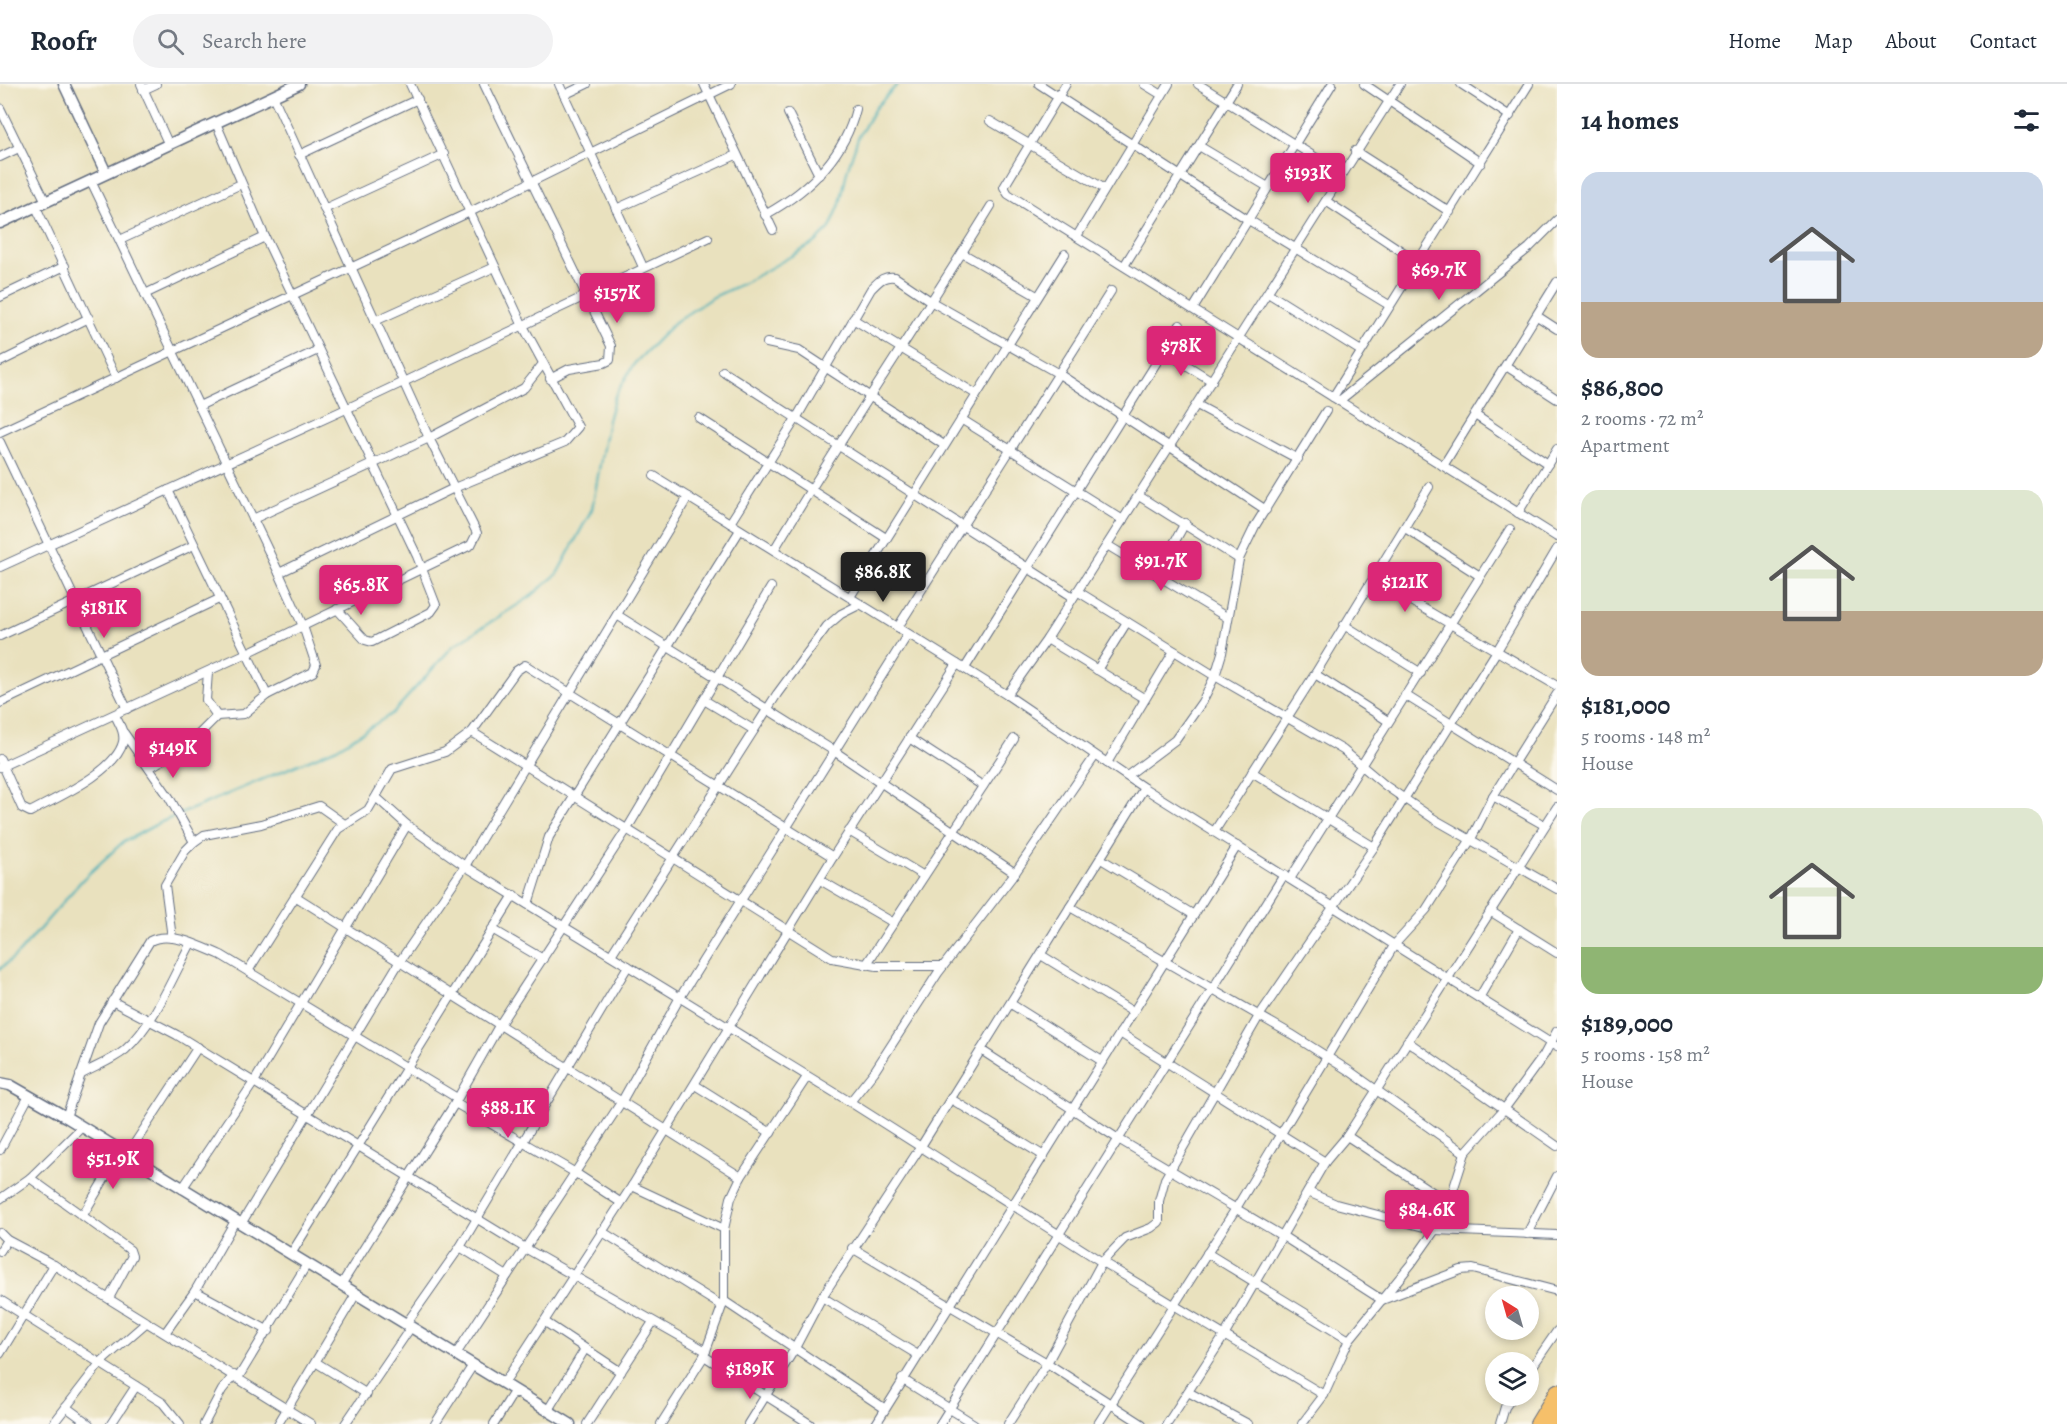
<!DOCTYPE html>
<meta charset="utf-8">
<style>
body{margin:0;font-family:Alegreya,serif;background:#f2f2f3;color:#1f2937;height:100vh;display:flex;flex-direction:column;font-size:22px;white-space:nowrap}
*{box-sizing:border-box;margin:0}
p{font-size:20px;color:#747a83}
.icon{flex:none;width:33px;height:33px;fill:none;stroke:currentColor;stroke-width:2;stroke-linecap:round;stroke-linejoin:round}
.map{position:relative;flex:1;overflow:hidden}
.drawer{display:flex;flex-direction:column;background:#fff;width:510px}
.drawer>*{flex:none}
.needle{width:39px;rotate:323deg}
.fabs{position:absolute;left:1485px;top:1202px;display:grid;gap:12px}
.fabs a{display:grid;place-items:center;width:54px;height:54px;border-radius:50%;background:#fff;box-shadow:0 3px 9px #0003;font-size:30px}
.price{position:absolute;translate:-50% -51px;padding:0 14px;border-radius:6px;background:#db2777;color:#fff;font-size:20px;line-height:39px;filter:drop-shadow(0 2px 3px #0008)}
.price::after{content:'';position:absolute;left:50%;top:36px;width:18px;height:14px;margin-left:-9px;background:inherit;clip-path:polygon(0 0,100% 0,50% 100%)}
.price.active{background:#222;color:#fff}
ul{padding:0;list-style:none}
li{display:grid;align-content:center;gap:12px;height:318px;padding:0 24px}
li span{display:grid;place-items:center;height:186px;border-radius:18px;color:#555}
li>.icon{margin-inline-start:auto}
span .icon{width:108px;height:108px;fill:#fffc;stroke-width:1}
li b{font-size:26px}
h2{display:flex;justify-content:space-between;align-items:center;height:72px;padding:0 24px;font-size:26px}
header{display:flex;align-items:center;gap:36px;box-sizing:border-box;height:84px;padding:0 30px;background:#fff;border-bottom:2px solid #e0e1e3}
header strong{font-size:28px}
nav{display:flex;gap:33px;margin-inline-start:auto;font-size:21px}
.search{width:420px;height:54px;background:#f2f2f3;display:flex;align-items:center;gap:15px;box-sizing:border-box;padding:0 21px;border-radius:33px;color:#747a83;font-size:22px}
main{display:flex;flex:1;min-height:0}
.map>svg:first-child{display:block}
</style>
<header>
<strong>Roofr</strong>
<div class="search"><svg class="icon" aria-label="search" viewBox="0 0 24 24"><circle cx="10" cy="10" r="6"/><path d="M15 15l6 6"/></svg>Search here</div>
<nav><a>Home</a><a>Map</a><a>About</a><a>Contact</a></nav>
</header>
<main>
<div class="map">
<svg width="1557" height="1340" viewBox="0 0 1557 1340">
<rect width="100%" height="100%" fill="#fbf7ec"/>
<filter id="ink" filterUnits="userSpaceOnUse"><feTurbulence type="fractalNoise" baseFrequency=".0167" numOctaves="2"/><feDisplacementMap in="SourceGraphic" scale="12" xChannelSelector="R" yChannelSelector="G"/><feConvolveMatrix kernelMatrix="1 2 1 2 8 2 1 2 1" color-interpolation-filters="sRGB"/></filter>
<filter id="wash" filterUnits="userSpaceOnUse"><feTurbulence type="fractalNoise" baseFrequency=".008" numOctaves="4" result="noise"/><feDisplacementMap in="SourceGraphic" scale="24" xChannelSelector="R" yChannelSelector="G"/><feGaussianBlur stdDeviation="1.35" result="paint"/><feColorMatrix in="noise" values="0 0 0 0 0 0 0 0 0 0 0 0 0 0 0 0 0 1.4 0 .05"/><feComposite in="paint" operator="in"/></filter>
<g filter="url(#wash)">
<rect width="100%" height="100%" fill="#e9e1be"/>
<g fill="none" stroke-linecap="round" stroke-linejoin="round">
<polyline stroke="#3dadb8" stroke-width="2" points="0,885 19,869 83,795 122,759 159,739 337,664 393,629 453,562 530,513 557,490 592,425 608,336 615,312 634,280 675,238 711,214 746,198 816,158 830,144 840,120 847,87 858,54 875,24 898,0"/>
</g>
</g>
<g filter="url(#ink)">
<g fill="none" stroke-linecap="round" stroke-linejoin="round">
<defs>
<g id="minor">
<polyline points="141,0 168,59"/>
<polyline points="484,0 611,262 610,276 604,279 569,285 550,295"/>
<polyline points="559,0 643,183"/>
<polyline points="704,0 773,146"/>
<polyline points="1039,0 1247,135 1389,221"/>
<polyline points="1066,0 1004,103 1008,110 1557,453"/>
<polyline points="1144,0 1162,11"/>
<polyline points="1198,0 1342,90"/>
<polyline points="1364,0 1481,79"/>
<polyline points="1461,0 1510,32"/>
<polyline points="143,6 156,0"/>
<polyline points="564,11 587,0"/>
<polyline points="0,24 46,118"/>
<polyline points="788,29 819,91"/>
<polyline points="990,37 1105,105"/>
<polyline points="216,39 265,153 417,472 436,521 431,528 372,558 365,556 337,525"/>
<polyline points="1199,62 1268,103"/>
<polyline points="1355,67 1450,128"/>
<polyline points="299,71 418,15"/>
<polyline points="0,73 19,64"/>
<polyline points="91,97 279,489 303,542 316,581 313,588 267,611 244,630 217,632 188,661 149,684"/>
<polyline points="1326,117 1418,178"/>
<polyline points="36,123 116,294"/>
<polyline points="324,125 444,70"/>
<polyline points="616,125 736,71"/>
<path d="M765 131C808 107 844 73 856 25"/>
<polyline points="1077,152 1169,0"/>
<polyline points="120,156 241,100"/>
<polyline points="962,169 1037,212"/>
<polyline points="1124,182 1237,0"/>
<polyline points="1268,209 1361,267"/>
<polyline points="145,210 265,153"/>
<polyline points="0,213 65,182"/>
<polyline points="1193,225 1332,0"/>
<polyline points="1537,232 1557,245"/>
<polyline points="853,235 976,310"/>
<polyline points="375,237 495,183"/>
<polyline points="767,259 799,266 944,361"/>
<polyline points="1164,267 1212,297"/>
<polyline points="0,278 89,234"/>
<polyline points="1506,282 1557,315"/>
<polyline points="723,287 1073,513"/>
<polyline points="1333,313 1529,0"/>
<polyline points="1339,317 1529,164 1557,136"/>
<polyline points="1197,321 1298,375"/>
<polyline points="199,322 318,266"/>
<polyline points="1475,331 1548,380"/>
<polyline points="699,334 886,454"/>
<polyline points="961,335 1123,436"/>
<polyline points="0,348 470,128 731,0"/>
<polyline points="0,358 127,625"/>
<polyline points="1443,382 1557,198"/>
<polyline points="654,392 1007,611 1144,704 1557,963"/>
<polyline points="168,406 267,611"/>
<polyline points="1139,412 1239,475"/>
<polyline points="1518,429 1557,365"/>
<polyline points="253,435 429,354 524,304 542,281"/>
<path d="M730 439 797 333 871 205C879 197 884 191 895 193L932 218 1059 290 1266 426"/>
<polyline points="1405,444 1480,492"/>
<polyline points="1107,461 1228,534"/>
<path d="M774 466C843 350 920 238 991 122"/>
<polyline points="0,483 346,325 708,154"/>
<polyline points="279,489 454,404 565,358 578,343 522,240 410,0"/>
<polyline points="1157,490 1185,439"/>
<polyline points="1373,495 1557,602"/>
<polyline points="1077,507 1215,592 1343,666 1386,702 1434,735 1557,805"/>
<polyline points="850,513 1065,170"/>
<polyline points="617,531 834,667 1015,789"/>
<polyline points="1344,541 1421,589"/>
<polyline points="898,543 1111,207"/>
<polyline points="0,552 194,461"/>
<polyline points="1047,555 1145,615"/>
<polyline points="965,584 1180,241"/>
<polyline points="1097,586 1127,538"/>
<polyline points="208,588 206,616 217,632"/>
<polyline points="1315,590 1388,637"/>
<polyline points="1007,611 1047,555 1400,0"/>
<polyline points="1405,611 1557,706"/>
<polyline points="704,616 754,646"/>
<polyline points="0,619 219,515"/>
<polyline points="472,648 832,874 877,882 943,882"/>
<polyline points="124,649 169,713 194,758"/>
<polyline points="909,654 983,702"/>
<path d="M0 675 22 724 30 728C56 714 116 688 123 658 125 648 119 640 115 631"/>
<polyline points="1107,679 1174,567"/>
<polyline points="0,683 245,570 471,461 477,449 429,354 273,12"/>
<polyline points="1252,688 1374,763"/>
<polyline points="1127,692 1175,656 1202,618 1215,592 1222,569 1239,475 1255,442 1326,327"/>
<polyline points="1493,712 1544,741"/>
<polyline points="377,714 407,741 465,782 850,1018 1102,1178 1324,1311"/>
<polyline points="849,747 924,792"/>
<polyline points="1214,748 1315,590 1429,403"/>
<polyline points="1101,775 1194,831"/>
<polyline points="1290,795 1510,445"/>
<polyline points="820,796 894,839"/>
<polyline points="295,812 741,1093"/>
<polyline points="528,820 549,753 740,446"/>
<polyline points="1070,823 1291,950 1351,988 1465,1069"/>
<polyline points="1490,827 1557,869"/>
<polyline points="492,845 543,875"/>
<polyline points="172,854 165,801 185,767 194,758 204,751 261,740 319,722 343,739"/>
<polyline points="611,871 777,610 827,542 841,530 861,520"/>
<polyline points="1041,871 1133,928"/>
<polyline points="866,881 1014,655"/>
<polyline points="248,887 338,745 368,726 392,685 445,668 472,648 516,587 525,581 833,773"/>
<polyline points="1479,914 1519,845"/>
<polyline points="112,917 177,951 525,1164 706,1267"/>
<polyline points="1011,920 1102,977"/>
<polyline points="1120,949 1325,1078"/>
<polyline points="1407,957 1557,1062"/>
<polyline points="981,966 1120,1056 1284,1153 1382,1216 1461,1186 1473,1185 1557,1207"/>
<path d="M80 991C94 983 113 976 125 966 155 939 172 894 191 859"/>
<polyline points="695,1001 771,1049"/>
<polyline points="951,1015 1044,1072"/>
<polyline points="850,1018 874,988 938,889 1015,789 1095,672"/>
<polyline points="455,1019 574,1088 620,1118"/>
<path d="M66 1033 99 939 150 857C170 846 202 863 221 871L457 1014"/>
<polyline points="1347,1052 1449,1119"/>
<polyline points="0,1066 29,1012"/>
<polyline points="127,1071 198,963"/>
<polyline points="30,1094 130,1166 132,1172 109,1214"/>
<polyline points="632,1102 724,1145"/>
<polyline points="182,1105 254,998 407,741"/>
<polyline points="1308,1108 1336,1120 1435,1146 1557,1151"/>
<polyline points="0,1115 30,1094 82,1043"/>
<polyline points="83,1131 121,1067"/>
<polyline points="241,1140 400,877 465,782 688,413"/>
<polyline points="601,1147 722,1222"/>
<polyline points="0,1149 7,1156 54,1181 311,1340"/>
<polyline points="1527,1150 1557,1092"/>
<polyline points="460,1163 507,1192"/>
<polyline points="852,1164 1047,1279 1142,1340"/>
<polyline points="0,1167 7,1156"/>
<polyline points="1207,1169 1349,1256"/>
<polyline points="291,1170 514,811"/>
<polyline points="341,1201 455,1019 500,940 627,745 771,503"/>
<polyline points="195,1207 269,1247"/>
<polyline points="822,1213 918,1271"/>
<polyline points="0,1216 163,1319 180,1340"/>
<polyline points="724,1217 884,1324"/>
<polyline points="545,1238 621,1288"/>
<polyline points="406,1240 460,1163 628,882"/>
<polyline points="165,1249 195,1207 235,1137"/>
<polyline points="0,1270 54,1181"/>
<polyline points="456,1270 622,1017 679,915 908,550"/>
<polyline points="704,1272 810,1340"/>
<polyline points="317,1279 367,1310"/>
<polyline points="1528,1289 1557,1247"/>
<polyline points="238,1294 307,1180"/>
<polyline points="902,1295 974,1340"/>
<polyline points="504,1299 632,1102 833,773 957,580"/>
<polyline points="1188,1308 1248,1340"/>
<polyline points="66,1323 89,1340"/>
<polyline points="548,1326 585,1265"/>
<polyline points="53,1340 101,1278 147,1238"/>
<polyline points="111,1340 136,1302"/>
<polyline points="204,1340 222,1306 234,1291"/>
<polyline points="278,1340 356,1210"/>
<polyline points="345,1340 411,1243"/>
<polyline points="435,1340 473,1281"/>
<polyline points="494,1340 515,1306"/>
<polyline points="587,1340 653,1238"/>
<polyline points="661,1340 704,1272 724,1217 724,1145 731,1114 741,1093 807,993"/>
<polyline points="748,1340 794,1266 822,1213 920,1064 1144,704"/>
<polyline points="876,1340 1237,762"/>
<polyline points="940,1340 1284,791"/>
<polyline points="1008,1340 1047,1279 1102,1178 1125,1154 1151,1144 1159,1138 1159,1117 1165,1095 1259,932 1374,763 1498,565 1557,465"/>
<polyline points="1098,1340 1235,1126 1395,860 1426,826 1471,755 1493,712 1557,610"/>
<polyline points="1167,1340 1224,1252 1325,1078 1347,1052 1376,1007 1557,723"/>
<polyline points="1302,1340 1324,1311 1349,1256 1411,1180 1435,1146 1449,1119 1465,1069 1505,1024 1544,971 1557,947"/>
<polyline points="1500,1340 1505,1323 1514,1311"/>
</g>
<g id="tertiary">
<polyline points="64,0 106,89"/>
<polyline points="0,139 299,0"/>
<polyline points="0,999 10,1001 66,1033 570,1340"/>
</g>
<g id="primary">
<polyline points="1537,1340 1557,1307"/>
<polyline points="1548,1340 1557,1326"/>
</g>
</defs>
<use href="#minor" stroke="#636d80" stroke-width="10"/>
<use href="#tertiary" stroke="#636d80" stroke-width="13"/>
<use href="#primary" stroke="#636d80" stroke-width="16"/>
<use href="#minor" stroke="#fff" stroke-width="8"/>
<use href="#tertiary" stroke="#fff" stroke-width="10"/>
<use href="#primary" stroke="#f6c06b" stroke-width="14"/>
</g>
</g>
</svg>
<div class="fabs">
<a><svg class="needle" viewBox="-14 -14 28 28"><path d="M0-13l5 13h-10z" fill="#e53935"/><path d="M0 13l5-13h-10z" fill="#747a83"/></svg></a>
<a><svg class="icon" aria-label="layers" viewBox="0 0 24 24"><path d="M12 4l9 5-9 5-9-5zM3 14l9 5 9-5"/></svg></a>
</div>
<b class="price" style="left:1308px;top:120px">$193K</b>
<b class="price" style="left:1439px;top:217px">$69.7K</b>
<b class="price" style="left:617px;top:240px">$157K</b>
<b class="price" style="left:1181px;top:293px">$78K</b>
<b class="price" style="left:1161px;top:508px">$91.7K</b>
<b class="price active" style="left:883px;top:519px">$86.8K</b>
<b class="price" style="left:1405px;top:529px">$121K</b>
<b class="price" style="left:361px;top:532px">$65.8K</b>
<b class="price" style="left:104px;top:555px">$181K</b>
<b class="price" style="left:173px;top:695px">$149K</b>
<b class="price" style="left:508px;top:1055px">$88.1K</b>
<b class="price" style="left:113px;top:1106px">$51.9K</b>
<b class="price" style="left:1427px;top:1157px">$84.6K</b>
<b class="price" style="left:750px;top:1316px">$189K</b>
</div>
<section class="drawer">
<h2>14 homes<svg class="icon" aria-label="filters" viewBox="0 0 24 24"><path d="M4 7h16M4 17h16"/><circle cx="9" cy="7" r="2"/><circle cx="15" cy="17" r="2"/></svg></h2>
<ul>
<li><span style="background:linear-gradient(#c9d6e8 70%,#b9a48a 0)"><svg class="icon" aria-label="home" viewBox="0 0 24 24"><path d="M3 11l9-7 9 7M6 9v11h12V9"/></svg></span><div><b>$86,800</b><p>2 rooms · 72 m²</p><p>Apartment</p></div></li>
<li><span style="background:linear-gradient(#dfe7d0 65%,#b9a48a 0)"><svg class="icon" aria-label="home" viewBox="0 0 24 24"><path d="M3 11l9-7 9 7M6 9v11h12V9"/></svg></span><div><b>$181,000</b><p>5 rooms · 148 m²</p><p>House</p></div></li>
<li><span style="background:linear-gradient(#dfe7d0 75%,#8fb573 0)"><svg class="icon" aria-label="home" viewBox="0 0 24 24"><path d="M3 11l9-7 9 7M6 9v11h12V9"/></svg></span><div><b>$189,000</b><p>5 rooms · 158 m²</p><p>House</p></div></li>
</ul>
</section>
</main>
